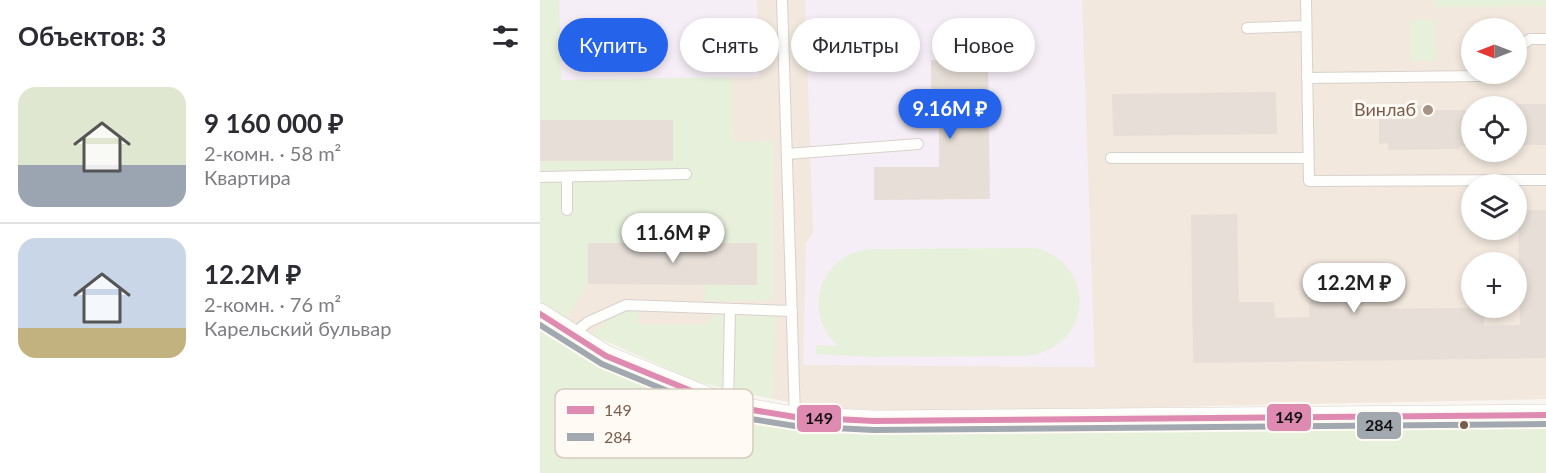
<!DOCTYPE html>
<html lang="ru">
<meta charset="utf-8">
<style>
body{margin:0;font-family:Lato,sans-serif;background:#f7f7f7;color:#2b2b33;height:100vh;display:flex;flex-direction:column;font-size:22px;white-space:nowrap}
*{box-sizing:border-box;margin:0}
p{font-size:20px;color:#7c7c81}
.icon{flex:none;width:33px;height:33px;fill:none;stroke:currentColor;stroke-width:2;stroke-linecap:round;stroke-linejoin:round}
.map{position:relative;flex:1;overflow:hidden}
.drawer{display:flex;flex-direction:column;background:#fff;width:540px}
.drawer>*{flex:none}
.top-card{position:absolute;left:18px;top:18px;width:570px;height:54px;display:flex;gap:12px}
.needle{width:39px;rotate:270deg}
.buttons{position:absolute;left:921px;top:18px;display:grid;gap:12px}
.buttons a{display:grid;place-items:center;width:66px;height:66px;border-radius:50%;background:#fff;box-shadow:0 3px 9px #0003;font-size:30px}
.price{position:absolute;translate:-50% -51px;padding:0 14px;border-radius:21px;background:#fff;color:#222;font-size:20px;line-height:39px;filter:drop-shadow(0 2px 3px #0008)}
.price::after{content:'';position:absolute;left:50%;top:36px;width:18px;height:14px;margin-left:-9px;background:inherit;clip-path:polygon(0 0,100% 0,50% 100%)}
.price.current{background:#2563eb;color:#fff}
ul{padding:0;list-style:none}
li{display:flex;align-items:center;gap:18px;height:150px;padding:0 18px}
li+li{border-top:2px solid #e1e1e2}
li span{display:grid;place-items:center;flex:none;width:168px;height:120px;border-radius:18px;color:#555}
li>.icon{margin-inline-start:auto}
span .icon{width:72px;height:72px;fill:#fffc;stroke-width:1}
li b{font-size:26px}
h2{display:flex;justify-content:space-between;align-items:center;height:72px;padding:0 18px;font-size:26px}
.tag{padding:0 21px;border-radius:27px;background:#fff;box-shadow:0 3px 9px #0003;font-size:21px;line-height:54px}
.tag.current{background:#2563eb;color:#fff}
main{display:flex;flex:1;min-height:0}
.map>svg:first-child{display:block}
</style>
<main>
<section class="drawer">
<h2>Объектов: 3<svg class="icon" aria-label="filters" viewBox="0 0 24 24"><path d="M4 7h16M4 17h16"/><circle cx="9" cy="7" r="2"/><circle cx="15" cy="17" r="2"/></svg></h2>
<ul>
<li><span style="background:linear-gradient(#dfe7d0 65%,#9aa5b1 0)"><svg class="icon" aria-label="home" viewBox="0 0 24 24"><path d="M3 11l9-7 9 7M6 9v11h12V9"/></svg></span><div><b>9 160 000 ₽</b><p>2-комн. · 58 m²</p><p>Квартира</p></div></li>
<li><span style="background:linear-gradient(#c9d6e8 75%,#c2b280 0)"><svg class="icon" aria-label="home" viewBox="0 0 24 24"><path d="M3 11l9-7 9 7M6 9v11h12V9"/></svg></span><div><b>12.2M ₽</b><p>2-комн. · 76 m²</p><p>Карельский бульвар</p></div></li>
</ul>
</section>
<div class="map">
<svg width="1006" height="473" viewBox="0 0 1006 473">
<rect width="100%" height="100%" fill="#f9f5f0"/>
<path fill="#f2e8de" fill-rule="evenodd" d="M0 0H1006V399L388 412 270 407 158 382 50 334 0 302ZM932 28H976V74H932ZM932 106H976V152H932ZM932 184H976V230H932ZM932 262H976V308H932Z"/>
<g fill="#f6eef6">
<polygon points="19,0 217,0 219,77 21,80"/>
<polygon points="265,0 542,0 555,367 263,365 266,243 273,232"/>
</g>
<g fill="#e7f0db">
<polygon points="0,0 19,0 21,80 192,77 193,142 233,141 233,300 164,301 165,284 217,243 48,243 48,284 26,319 0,302 0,161 133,161 133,120 0,120"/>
<polygon points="894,0 1006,0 1006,6 894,7"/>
<polygon points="871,20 895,20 896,61 871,61"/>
<path d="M496 248C559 266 552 349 486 356L332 357 276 354V345L298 346C260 311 281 253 331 249Z"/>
<polygon points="98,309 99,324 168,324 170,316 236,316 233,399 158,382 50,334 81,311"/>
<polygon points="0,326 29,346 96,382 170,409 771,425 1006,426 1006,473 0,473"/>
</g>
<g fill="#e6ded7">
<polygon points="391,60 448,60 450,199 334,200 334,167 399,167 399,98 391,99"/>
<polygon points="736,92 737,134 573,136 572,94"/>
<rect x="976" y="104" width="30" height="41"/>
<polygon points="894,105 894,110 932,110 932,146 920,146 920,149 848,150 848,143 839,144 839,111 872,111 872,106"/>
<rect x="0" y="120" width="133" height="41"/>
<polygon points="978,210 1006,210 1006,358 653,363 651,215 697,214 699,302 734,302 735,318 769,317 769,301 818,301 818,309 944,308 944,326 980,325"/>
<polygon points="48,243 217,243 217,285 48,284"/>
</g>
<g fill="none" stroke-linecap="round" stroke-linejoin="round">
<defs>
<g id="lane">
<polyline points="242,0 255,417"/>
<polyline points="766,0 769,181 1006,180"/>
<polyline points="707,28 766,26"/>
<polyline points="976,49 990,39 1006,39"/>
<polyline points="767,78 940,76 944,74"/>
<polyline points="247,154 378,144"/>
<polyline points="571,158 768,158"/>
<polyline points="0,177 146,174"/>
<polyline points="27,177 27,210"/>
<polyline points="31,336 48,322 86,305 252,311"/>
<polyline points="188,406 190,309"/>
</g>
<polyline id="street" points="0,314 66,356 188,406 255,417 334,421 1006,415"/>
</defs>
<use href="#lane" stroke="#d7d1cb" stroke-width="12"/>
<use href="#street" stroke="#d7d1cb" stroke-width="22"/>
<use href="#lane" stroke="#fefefd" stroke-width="10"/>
<use href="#street" stroke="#fefefd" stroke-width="21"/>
<defs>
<polyline id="bus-1" points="0,314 66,356 188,406 255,417 334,421 1006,415"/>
<polyline id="bus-2" points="0,325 62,364 186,415 255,426 334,430 1006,424"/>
</defs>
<use href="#bus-1" stroke="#fffaf3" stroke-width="10"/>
<use href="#bus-2" stroke="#fffaf3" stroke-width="10"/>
<use href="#bus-1" stroke="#de8ab1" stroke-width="6"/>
<use href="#bus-2" stroke="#a2a8af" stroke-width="6"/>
</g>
<circle fill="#a69286" stroke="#fffaf3" stroke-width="2" cx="888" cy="110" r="6"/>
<circle fill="#7a5c4d" stroke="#fffaf3" stroke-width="2" cx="924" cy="425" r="5"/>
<g text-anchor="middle" stroke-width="6" stroke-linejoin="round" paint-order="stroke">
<g font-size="18" fill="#7a5c4d" stroke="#fffaf3" text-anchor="end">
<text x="876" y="116">Винлаб</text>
</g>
</g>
<rect x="15" y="389" width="198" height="69" rx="9" fill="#fffaf3" stroke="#d7cbc1" stroke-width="1.5"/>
<rect x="27" y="406" width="27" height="8" fill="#de8ab1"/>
<rect x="27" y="433" width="27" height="8" fill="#a2a8af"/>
<g font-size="16" fill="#7a5c4d">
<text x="64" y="416">149</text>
<text x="64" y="443">284</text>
</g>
<g stroke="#fffaf3" stroke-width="2">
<rect x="726" y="403" width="46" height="29" rx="6" fill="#de8ab1"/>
<rect x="256" y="404" width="46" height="29" rx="6" fill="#de8ab1"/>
<rect x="816" y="411" width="46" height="29" rx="6" fill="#a2a8af"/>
</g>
<g font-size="16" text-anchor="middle" font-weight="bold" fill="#111">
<text x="749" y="423">149</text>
<text x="279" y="424">149</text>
<text x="839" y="431">284</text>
</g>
</svg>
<div class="buttons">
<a><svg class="needle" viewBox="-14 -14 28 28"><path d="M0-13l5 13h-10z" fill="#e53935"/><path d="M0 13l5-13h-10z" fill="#7c7c81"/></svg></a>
<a><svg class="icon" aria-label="locate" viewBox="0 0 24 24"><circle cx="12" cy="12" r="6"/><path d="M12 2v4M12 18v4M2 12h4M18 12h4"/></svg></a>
<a><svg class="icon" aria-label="layers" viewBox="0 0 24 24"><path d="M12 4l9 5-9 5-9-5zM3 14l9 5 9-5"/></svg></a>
<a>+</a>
</div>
<b class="price current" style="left:410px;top:140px">9.16M ₽</b>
<b class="price" style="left:133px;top:264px">11.6M ₽</b>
<b class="price" style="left:814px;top:314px">12.2M ₽</b>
<div class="top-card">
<a class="tag current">Купить</a>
<a class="tag">Снять</a>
<a class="tag">Фильтры</a>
<a class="tag">Новое</a>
</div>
</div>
</main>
